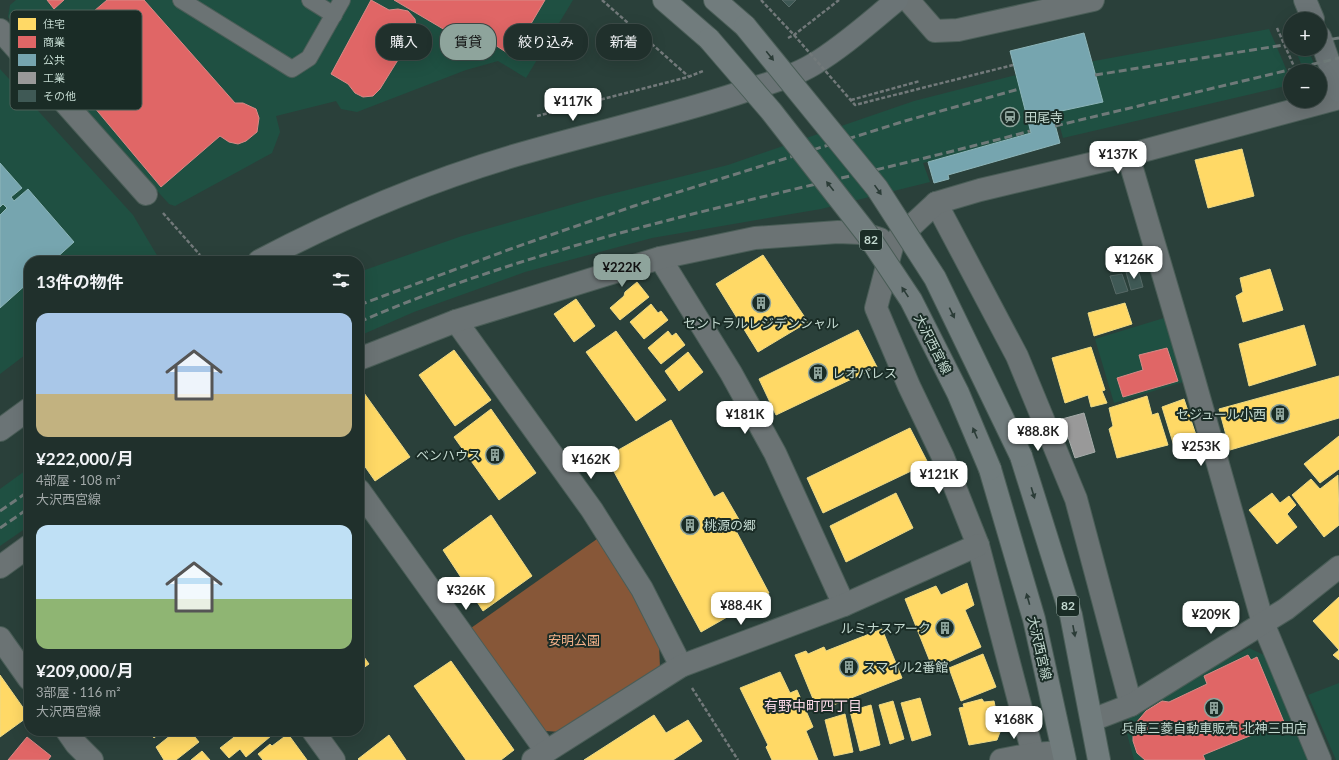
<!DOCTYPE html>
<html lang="ja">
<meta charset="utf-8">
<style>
body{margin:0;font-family:Lato,"Noto Sans JP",sans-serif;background:#283834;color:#f1f3f6;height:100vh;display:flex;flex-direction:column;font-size:15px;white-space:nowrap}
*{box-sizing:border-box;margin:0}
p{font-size:13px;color:#a2a9a9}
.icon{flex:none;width:22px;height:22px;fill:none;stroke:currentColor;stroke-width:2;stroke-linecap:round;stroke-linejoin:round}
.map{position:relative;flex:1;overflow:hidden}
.details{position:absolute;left:24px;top:256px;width:340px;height:480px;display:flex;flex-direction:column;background:#20302c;border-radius:16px;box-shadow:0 4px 16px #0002,0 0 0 1px #3d4b48}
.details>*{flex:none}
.banner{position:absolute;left:376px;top:24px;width:380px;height:36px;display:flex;gap:8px}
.fabs{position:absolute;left:1283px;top:12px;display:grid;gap:8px}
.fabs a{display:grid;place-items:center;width:44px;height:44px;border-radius:50%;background:#20302c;box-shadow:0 4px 16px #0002,0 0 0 1px #3d4b48;font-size:20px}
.price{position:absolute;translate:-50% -34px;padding:0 9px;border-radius:8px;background:#fff;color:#222;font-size:13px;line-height:26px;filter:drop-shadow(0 1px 2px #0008)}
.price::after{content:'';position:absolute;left:50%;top:24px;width:12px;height:9px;margin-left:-6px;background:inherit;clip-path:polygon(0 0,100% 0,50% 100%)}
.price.current{background:#8ea49c;color:#111}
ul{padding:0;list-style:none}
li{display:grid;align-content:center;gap:8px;height:212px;padding:0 12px}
li span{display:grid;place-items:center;height:124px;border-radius:12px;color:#555}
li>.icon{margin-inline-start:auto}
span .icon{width:72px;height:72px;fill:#fffc;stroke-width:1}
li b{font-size:17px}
h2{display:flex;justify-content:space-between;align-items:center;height:48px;padding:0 12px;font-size:17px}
.pill{padding:0 14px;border-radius:16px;background:#20302c;box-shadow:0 4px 16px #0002,0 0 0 1px #3d4b48;font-size:14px;line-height:36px}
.pill.current{background:#8ea49c;color:#111}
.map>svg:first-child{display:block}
</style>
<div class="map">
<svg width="1339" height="760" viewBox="0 0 1339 760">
<rect width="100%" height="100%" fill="#2a403a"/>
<g fill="#1f5042">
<polygon points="16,0 573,0 526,78 498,61 466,70 357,112 341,109 336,101 276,116 280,132 272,153 175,206 169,204 81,106 8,17 10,5"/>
<polygon points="1269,29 1290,78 1290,85 1063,138 1060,127 923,163 930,182 821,209 652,238 525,272 414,312 359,336 359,272 462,236 595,198 728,165 914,101 1012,76"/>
<polygon points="1295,49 1308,49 1317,71 1304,71"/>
<polygon points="0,69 133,215 158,257 153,261 29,261 29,352 0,374"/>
<polygon points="1164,318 1183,382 1114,403 1095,339"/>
<polygon points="29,468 29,526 0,546 0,489"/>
<polygon points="1249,648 1264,655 1308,760 1134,760 1125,726 1134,709"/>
<polygon points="1339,683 1339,760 1336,760 1308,695"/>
</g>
<polygon fill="#875738" points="597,539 651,624 659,644 660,668 562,732 545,731 471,628"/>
<g fill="#ffd966" stroke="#edd986">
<polygon points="1242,149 1254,196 1208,208 1195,160"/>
<polygon points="763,255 808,322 758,352 716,284"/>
<polygon points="1270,269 1283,310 1243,322 1236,296 1243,292 1240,278"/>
<polygon points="637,282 649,297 620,320 610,308 624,296 625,292"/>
<polygon points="576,299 595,326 574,342 554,314"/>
<polygon points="1125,303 1132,324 1094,336 1088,313"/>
<polygon points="651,304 658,313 661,311 668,320 644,339 630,322"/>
<polygon points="1304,325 1316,365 1249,386 1239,344"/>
<polygon points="858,330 877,367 776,415 759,379"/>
<polygon points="616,331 666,400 636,421 586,352"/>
<polygon points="668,331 672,336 676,333 685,345 661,364 648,348"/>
<polygon points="1091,347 1105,390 1102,391 1107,403 1091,407 1088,395 1065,403 1052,358"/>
<polygon points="454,350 491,400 455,426 419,375"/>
<polygon points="688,352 703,372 679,391 665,371"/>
<polygon points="1339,376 1339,418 1230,450 1219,409"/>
<polygon points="359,386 410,457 375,481 359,458"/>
<polygon points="1147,396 1152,415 1158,413 1168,445 1117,458 1109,429 1113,426 1109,408"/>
<polygon points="1184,399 1197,438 1174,446 1162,407"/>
<polygon points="491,409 536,473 499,500 454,437"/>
<polygon points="671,420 714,497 723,492 741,523 734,527 769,593 701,632 606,457"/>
<polygon points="910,428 928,463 823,513 807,478"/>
<polygon points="1339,436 1339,469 1320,483 1304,464"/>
<polygon points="1338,475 1339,525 1324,537 1292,495 1311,479 1320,489"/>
<polygon points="896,493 913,528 846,562 830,526"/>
<polygon points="1272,493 1280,503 1289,496 1296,505 1287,514 1297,527 1277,544 1249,510"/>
<polygon points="491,515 532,576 483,611 443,550"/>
<polygon points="967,583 974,605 965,610 981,647 933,669 905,599 936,586 941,595"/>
<polygon points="1339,597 1339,660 1333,655 1339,650 1313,621"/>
<polygon points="882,629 902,678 818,711 795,655 806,651 808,654 824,647 826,651"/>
<polygon points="359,650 369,664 359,671"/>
<polygon points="983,654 996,687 961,701 949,668"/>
<polygon points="451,661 514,750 501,760 466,760 414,686"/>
<polygon points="780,672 790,693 797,690 813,727 806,731 818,760 772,760 766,747 768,745 740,688"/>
<polygon points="0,675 29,716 0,737"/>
<polygon points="920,698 931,735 912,741 901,703"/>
<polygon points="982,699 984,702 994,701 1000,732 997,740 969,745 959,708 964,707 963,704"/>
<polygon points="893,701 904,739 890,744 879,705"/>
<polygon points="871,705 880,745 860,751 850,711"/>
<polygon points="845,714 853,752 834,756 825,720"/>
<polygon points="654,715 666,733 688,720 702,741 673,760 584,760"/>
<polygon points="149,731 162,731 154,738"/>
<polygon points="176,731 190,731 199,742 176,760 164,760 156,747"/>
<polygon points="242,731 268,731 271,736 246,757 240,749 229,758 220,748"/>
<polygon points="288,734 307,760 263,760 258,754 270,744 272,746"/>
<polygon points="389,735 406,760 359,760 358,759"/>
<polygon points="202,751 210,760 191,760"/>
</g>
<g fill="#e06666" stroke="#d88986">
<polygon points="47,0 64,0 54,9"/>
<polygon points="107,0 144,0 235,103 243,103 256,109 259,118 257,132 246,141 238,144 229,142 220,136 161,187 47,51"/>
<polygon points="371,0 389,10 398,9 408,11 415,19 416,27 414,34 380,89 373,96 363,97 355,93 348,84 331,74"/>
<polygon points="394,0 545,0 512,56 475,32 467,43"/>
<polygon points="1167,348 1178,381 1123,397 1117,378 1143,370 1139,355"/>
<polygon points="1248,655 1251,660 1257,657 1284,722 1203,755 1205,760 1145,760 1137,753 1133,741 1133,731 1136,723 1146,711 1162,701 1169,702 1207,684 1204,676"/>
<polygon points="27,737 51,756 48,760 8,760"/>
</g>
<g fill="#76a5af" stroke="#8db5b9">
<polygon points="1084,33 1103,102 1052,113 1060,143 948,175 949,179 934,183 928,162 1031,133 1010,51"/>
<polygon points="0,163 22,188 11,197 14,201 28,189 74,242 53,261 29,261 29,282 0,308 0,215 7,208 3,204 0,207"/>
</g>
<polygon fill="#999" stroke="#a6acaa" points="1084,413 1095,452 1075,458 1062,419"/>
<g fill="#3f5955" stroke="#566966">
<polygon points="782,0 796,0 789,7"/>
<polygon points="1138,269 1143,287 1131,290 1126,272"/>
<polygon points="1122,274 1128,291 1116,294 1110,276"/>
</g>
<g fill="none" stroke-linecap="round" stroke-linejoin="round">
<defs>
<g id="lane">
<polyline points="181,0 292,69 309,58 342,0"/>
<polyline points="310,0 334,15"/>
</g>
<g id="street">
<polyline points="908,0 935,31 958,30 1093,0"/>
<polyline points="0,30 146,194"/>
<polyline points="1128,155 1193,376 1263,623 1320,760"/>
<polyline points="936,203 1017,356 1076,499 1131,705"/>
<polyline points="660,258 731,373 775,453 844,605"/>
<polyline points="456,321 592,510 642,589 681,666"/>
<polyline points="359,359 456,321 660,258 755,238 838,232 861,233 880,239"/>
<polyline points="359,490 546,751"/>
<polyline points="0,567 29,546"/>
<polyline points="0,638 29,679"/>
<polyline points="1092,720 1131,705 1286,609 1339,567"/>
<polyline points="67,731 76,744 92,760"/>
<polyline points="313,731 334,760"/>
<polyline points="1033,754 978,545 943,457 909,386 876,308 893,243 936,203 980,190 1128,155 1339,98"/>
<polyline points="533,760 681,666 844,605 978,545"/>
<polyline points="1001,760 1033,754 1063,752"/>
</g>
<g id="secondary">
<polyline points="1305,0 1313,19"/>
<polyline points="1320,37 1339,91"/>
<path d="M259 261C344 216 427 181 520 154 592 133 665 117 736 94 762 85 791 78 814 64 844 46 870 22 897 0"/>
<polyline points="0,430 29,409"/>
</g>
<g id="primary">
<polyline points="664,0 709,39"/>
<polyline points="715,0 745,26"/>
<polyline points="1021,456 1071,615 1099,760"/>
<polyline points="990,469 1034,619 1065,760"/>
</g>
</defs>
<use href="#lane" stroke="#4a5d57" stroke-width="18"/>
<use href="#street" stroke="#4a5d57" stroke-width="24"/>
<use href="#secondary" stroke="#4a5d57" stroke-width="24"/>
<use href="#primary" stroke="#4a5d57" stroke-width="24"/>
<g stroke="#72797a" stroke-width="2.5" stroke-dasharray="4 2" stroke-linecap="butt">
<polyline points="602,0 688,76"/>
<polyline points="761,0 794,35"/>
<polyline points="1277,28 1296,71"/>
<polyline points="788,38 794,35 839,0"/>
<polyline points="851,100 920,81"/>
<polyline points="537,116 688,77 703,71"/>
<polyline points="163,213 200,255"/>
<polyline points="692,688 738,760"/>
</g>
<use href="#lane" stroke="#6b7374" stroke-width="16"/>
<use href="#street" stroke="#6b7374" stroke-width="22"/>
<use href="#secondary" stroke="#6b7476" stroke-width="22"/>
<use href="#primary" stroke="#717c7d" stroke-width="22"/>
<g stroke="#6f7a79" stroke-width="3" stroke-dasharray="8 4" stroke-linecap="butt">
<polyline points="1320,41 1339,38"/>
<polyline points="1095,75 1290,44"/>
<polyline points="1055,126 1339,58"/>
<polyline points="359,305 516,247 634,206 905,121 1019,89"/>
<path d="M359 322C574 229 805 192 1030 131"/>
<polyline points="0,511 29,491"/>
<polyline points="0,528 29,508"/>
</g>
<defs>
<g id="primary-bridge">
<polyline points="745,26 877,188 935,278 1021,456"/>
<polyline points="709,39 771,111 867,234 911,300 958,393 990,469"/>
</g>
</defs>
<use href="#primary-bridge" stroke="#4a5d57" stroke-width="24" stroke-linecap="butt"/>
<polyline stroke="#72797a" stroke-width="2.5" stroke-dasharray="4 2" stroke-linecap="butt" points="794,35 855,105 1013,65"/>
<use href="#primary-bridge" stroke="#717c7d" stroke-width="22"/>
</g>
<defs><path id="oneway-solid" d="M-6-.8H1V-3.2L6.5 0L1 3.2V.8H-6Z"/></defs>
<g fill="#2b3c37">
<use href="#oneway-solid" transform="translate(770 56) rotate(51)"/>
<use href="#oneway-solid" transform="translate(830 186) rotate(-128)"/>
<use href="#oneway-solid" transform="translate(878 190) rotate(55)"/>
<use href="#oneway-solid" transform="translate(905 292) rotate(-124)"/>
<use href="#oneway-solid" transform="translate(952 313) rotate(64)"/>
<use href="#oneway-solid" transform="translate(975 433) rotate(-113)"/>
<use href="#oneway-solid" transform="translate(1033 493) rotate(73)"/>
<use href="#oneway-solid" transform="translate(1028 599) rotate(-106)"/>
<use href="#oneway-solid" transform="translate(1074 631) rotate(79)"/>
</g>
<defs>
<symbol id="station-ring" viewBox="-11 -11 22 22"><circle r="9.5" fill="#1a2c26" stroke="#8ea49c" stroke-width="1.5"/><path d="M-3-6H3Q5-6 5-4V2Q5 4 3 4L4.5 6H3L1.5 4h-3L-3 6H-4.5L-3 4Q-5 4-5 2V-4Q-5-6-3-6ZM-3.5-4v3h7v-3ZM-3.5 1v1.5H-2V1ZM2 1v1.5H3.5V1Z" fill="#8ea49c"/></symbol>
<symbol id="building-ring" viewBox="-11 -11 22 22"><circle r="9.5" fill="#1a2c26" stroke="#8ea49c" stroke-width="1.5"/><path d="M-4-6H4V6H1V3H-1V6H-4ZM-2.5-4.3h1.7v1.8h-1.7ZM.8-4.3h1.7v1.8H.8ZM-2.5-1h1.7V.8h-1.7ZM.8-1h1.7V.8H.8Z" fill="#8ea49c"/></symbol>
</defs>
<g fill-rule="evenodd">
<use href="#station-ring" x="999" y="106" width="22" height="22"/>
<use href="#building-ring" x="750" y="292" width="22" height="22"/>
<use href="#building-ring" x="807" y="362" width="22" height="22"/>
<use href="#building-ring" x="1269" y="403" width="22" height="22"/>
<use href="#building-ring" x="484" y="444" width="22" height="22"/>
<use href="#building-ring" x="679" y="514" width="22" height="22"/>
<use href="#building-ring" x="934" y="617" width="22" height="22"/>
<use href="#building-ring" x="838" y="656" width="22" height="22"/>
<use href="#building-ring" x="1203" y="697" width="22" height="22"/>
</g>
<g text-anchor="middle" stroke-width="4" stroke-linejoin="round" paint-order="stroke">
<g fill="#1a2c26" stroke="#91a69e" stroke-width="1">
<rect x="860" y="230" width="22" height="20" rx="3"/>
<rect x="1057" y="596" width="22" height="20" rx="3"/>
</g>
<g font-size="12" font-weight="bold" fill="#c4dad1">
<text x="871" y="244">82</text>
<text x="1068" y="610">82</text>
</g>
<g font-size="13" fill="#c4dad1" stroke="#1a2c26" text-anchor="start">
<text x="1024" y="122">田尾寺</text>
<text x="761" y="328" text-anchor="middle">セントラルレジデンシャル</text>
<text x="832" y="378">レオパレス</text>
<text x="1266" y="419" text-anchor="end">セジュール小西</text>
<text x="481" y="460" text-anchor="end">ベンハウス</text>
<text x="704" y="530">桃源の郷</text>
<text x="931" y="633" text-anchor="end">ルミナスアーク</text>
<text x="863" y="672">スマイル2番館</text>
<text x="1214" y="733" text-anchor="middle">兵庫三菱自動車販売 北神三田店</text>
</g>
<g font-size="13" fill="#c4dad1" stroke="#1a2c26">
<text transform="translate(933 344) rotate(63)" y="5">大沢西宮線</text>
<text transform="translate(1040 648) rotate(77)" y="5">大沢西宮線</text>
</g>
<g font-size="13" fill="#f3b18a" stroke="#1a2c26">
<text x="574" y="645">安明公園</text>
</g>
<g font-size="14" fill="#fbdae7" stroke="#1a2c26">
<text x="813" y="711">有野中町四丁目</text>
</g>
</g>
<rect x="10" y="10" width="132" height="100" rx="6" fill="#1a2c26" stroke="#4d6059" stroke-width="1"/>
<rect x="18" y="18" width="18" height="12" fill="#ffd966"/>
<rect x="18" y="36" width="18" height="12" fill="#e06666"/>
<rect x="18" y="54" width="18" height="12" fill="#76a5af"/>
<rect x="18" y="72" width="18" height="12" fill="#999"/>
<rect x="18" y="90" width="18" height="12" fill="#3f5955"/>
<g font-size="11" fill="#c4dad1">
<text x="43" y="28">住宅</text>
<text x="43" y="46">商業</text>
<text x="43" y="64">公共</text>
<text x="43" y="82">工業</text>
<text x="43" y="100">その他</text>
</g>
</svg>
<div class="fabs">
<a>+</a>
<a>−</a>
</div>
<b class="price" style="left:573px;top:122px">¥117K</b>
<b class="price" style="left:1118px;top:175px">¥137K</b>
<b class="price" style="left:1134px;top:280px">¥126K</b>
<b class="price current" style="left:622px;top:288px">¥222K</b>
<b class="price" style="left:745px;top:435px">¥181K</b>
<b class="price" style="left:1038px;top:452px">¥88.8K</b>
<b class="price" style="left:1201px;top:467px">¥253K</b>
<b class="price" style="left:591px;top:480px">¥162K</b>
<b class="price" style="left:939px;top:495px">¥121K</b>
<b class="price" style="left:466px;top:611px">¥326K</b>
<b class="price" style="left:741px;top:626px">¥88.4K</b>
<b class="price" style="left:1211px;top:635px">¥209K</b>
<b class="price" style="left:1014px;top:740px">¥168K</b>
<div class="banner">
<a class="pill">購入</a>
<a class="pill current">賃貸</a>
<a class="pill">絞り込み</a>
<a class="pill">新着</a>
</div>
<section class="details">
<h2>13件の物件<svg class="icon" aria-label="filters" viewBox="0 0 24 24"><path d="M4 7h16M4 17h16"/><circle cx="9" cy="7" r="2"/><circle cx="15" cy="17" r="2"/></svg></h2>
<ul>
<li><span style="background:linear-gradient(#a9c7e8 65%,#c2b280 0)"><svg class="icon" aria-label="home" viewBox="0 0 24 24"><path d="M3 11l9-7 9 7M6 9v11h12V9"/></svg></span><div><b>¥222,000/月</b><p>4部屋 · 108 m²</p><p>大沢西宮線</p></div></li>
<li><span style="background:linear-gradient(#bfe0f5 60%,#8fb573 0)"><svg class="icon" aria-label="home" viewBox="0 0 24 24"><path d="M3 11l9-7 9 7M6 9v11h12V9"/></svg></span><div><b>¥209,000/月</b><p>3部屋 · 116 m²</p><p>大沢西宮線</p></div></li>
</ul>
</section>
</div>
